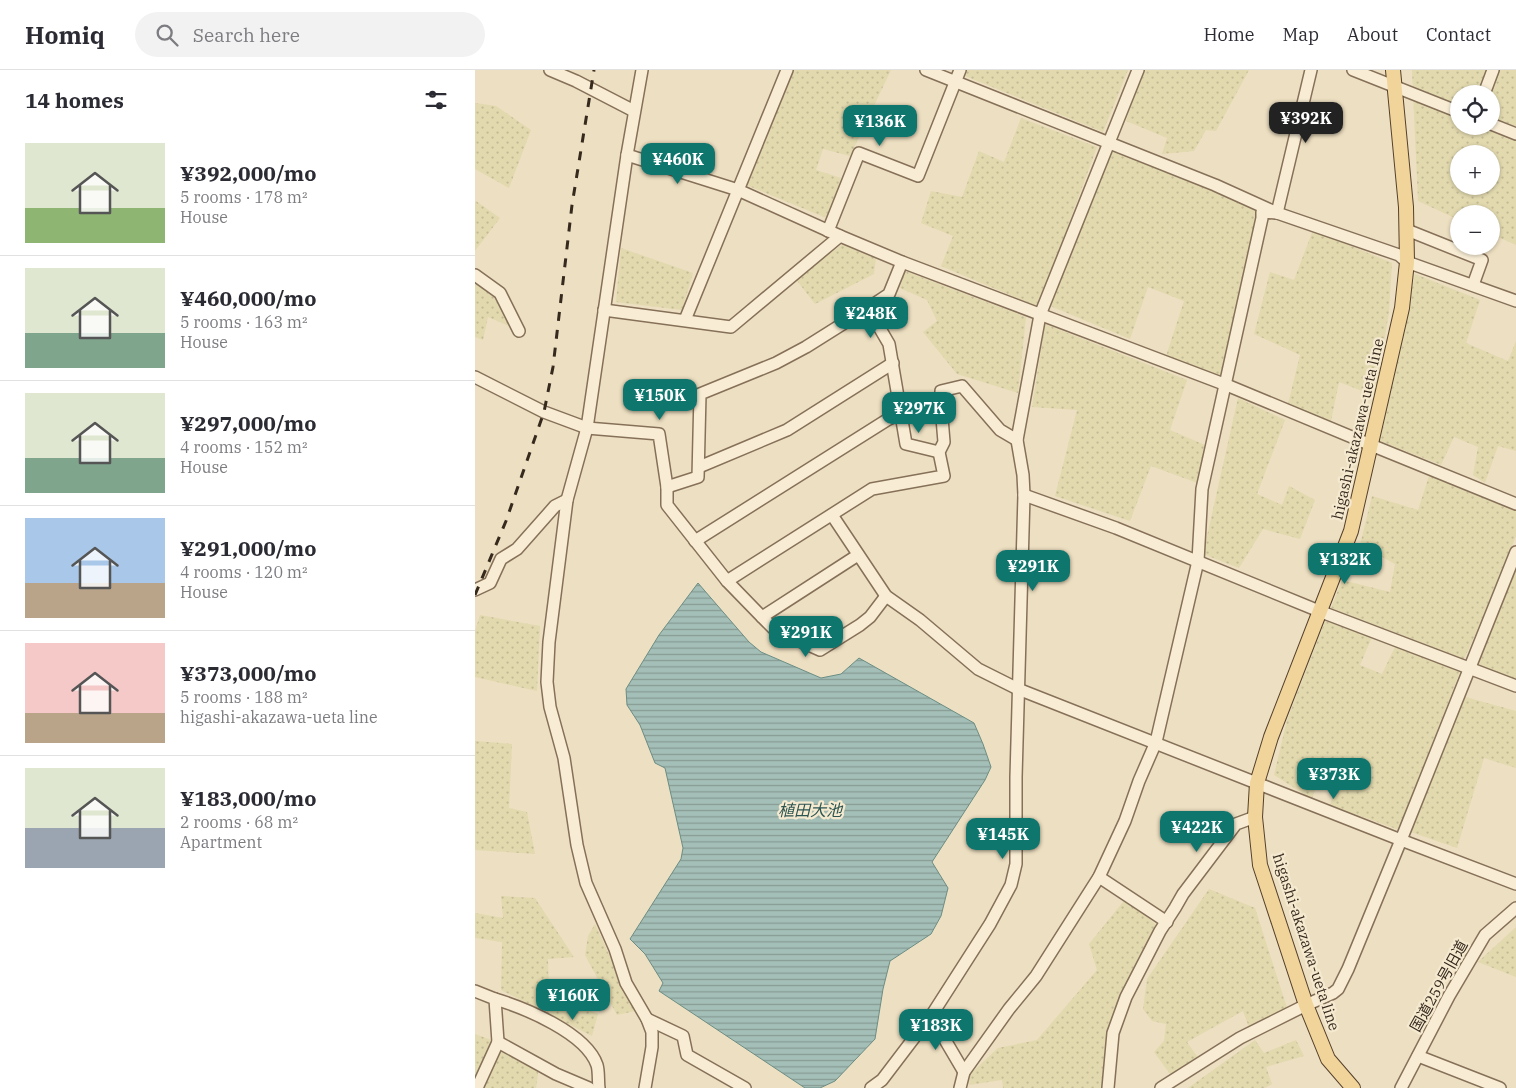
<!DOCTYPE html>
<meta charset="utf-8">
<style>
body{margin:0;font-family:"IBM Plex Serif","Noto Sans JP",serif;background:#f2f2f3;color:#2b2b33;height:100vh;display:flex;flex-direction:column;font-size:19px;white-space:nowrap}
*{box-sizing:border-box;margin:0}
p{font-size:16px;color:#7c7c81}
.icon{flex:none;width:28px;height:28px;fill:none;stroke:currentColor;stroke-width:2;stroke-linecap:round;stroke-linejoin:round}
.map{position:relative;flex:1;overflow:hidden}
.sheet{display:flex;flex-direction:column;background:#fff;width:475px}
.sheet>*{flex:none}
.fabs{position:absolute;left:975px;top:15px;display:grid;gap:10px}
.fabs a{display:grid;place-items:center;width:50px;height:50px;border-radius:50%;background:#fff;box-shadow:0 1px 4px #0004;font-size:25px}
.price{position:absolute;translate:-50% -42px;padding:0 11px;border-radius:10px;background:#0f766e;color:#fff;font-size:16px;line-height:32px;filter:drop-shadow(0 1px 2px #0008)}
.price::after{content:'';position:absolute;left:50%;top:30px;width:15px;height:11px;margin-left:-8px;background:inherit;clip-path:polygon(0 0,100% 0,50% 100%)}
.price.current{background:#222;color:#fff}
ul{padding:0;list-style:none}
li{display:flex;align-items:center;gap:15px;height:125px;padding:0 25px}
li+li{border-top:1px solid #e1e1e2}
li span{display:grid;place-items:center;flex:none;width:140px;height:100px;border-radius:0px;color:#555}
li>.icon{margin-inline-start:auto}
span .icon{width:60px;height:60px;fill:#fffc;stroke-width:1}
li b{font-size:21px}
h2{display:flex;justify-content:space-between;align-items:center;height:60px;padding:0 25px;font-size:21px}
header{display:flex;align-items:center;gap:30px;box-sizing:border-box;height:70px;padding:0 25px;background:#fff;border-bottom:1px solid #e1e1e2}
header strong{font-size:24px}
nav{display:flex;gap:28px;margin-inline-start:auto;font-size:18px}
.search{width:350px;height:45px;background:#f2f2f3;display:flex;align-items:center;gap:12px;box-sizing:border-box;padding:0 18px;border-radius:28px;color:#7c7c81;font-size:19px}
main{display:flex;flex:1;min-height:0}
.map>svg:first-child{display:block}
</style>
<header>
<strong>Homiq</strong>
<div class="search"><svg class="icon" aria-label="search" viewBox="0 0 24 24"><circle cx="10" cy="10" r="6"/><path d="M15 15l6 6"/></svg>Search here</div>
<nav><a>Home</a><a>Map</a><a>About</a><a>Contact</a></nav>
</header>
<main>
<section class="sheet">
<h2>14 homes<svg class="icon" aria-label="filters" viewBox="0 0 24 24"><path d="M4 7h16M4 17h16"/><circle cx="9" cy="7" r="2"/><circle cx="15" cy="17" r="2"/></svg></h2>
<ul>
<li><span style="background:linear-gradient(#dfe7d0 65%,#8fb573 0)"><svg class="icon" aria-label="home" viewBox="0 0 24 24"><path d="M3 11l9-7 9 7M6 9v11h12V9"/></svg></span><div><b>¥392,000/mo</b><p>5 rooms · 178 m²</p><p>House</p></div></li>
<li><span style="background:linear-gradient(#dfe7d0 65%,#7fa58c 0)"><svg class="icon" aria-label="home" viewBox="0 0 24 24"><path d="M3 11l9-7 9 7M6 9v11h12V9"/></svg></span><div><b>¥460,000/mo</b><p>5 rooms · 163 m²</p><p>House</p></div></li>
<li><span style="background:linear-gradient(#dfe7d0 65%,#7fa58c 0)"><svg class="icon" aria-label="home" viewBox="0 0 24 24"><path d="M3 11l9-7 9 7M6 9v11h12V9"/></svg></span><div><b>¥297,000/mo</b><p>4 rooms · 152 m²</p><p>House</p></div></li>
<li><span style="background:linear-gradient(#a9c7e8 65%,#b9a48a 0)"><svg class="icon" aria-label="home" viewBox="0 0 24 24"><path d="M3 11l9-7 9 7M6 9v11h12V9"/></svg></span><div><b>¥291,000/mo</b><p>4 rooms · 120 m²</p><p>House</p></div></li>
<li><span style="background:linear-gradient(#f6c9c9 70%,#b9a48a 0)"><svg class="icon" aria-label="home" viewBox="0 0 24 24"><path d="M3 11l9-7 9 7M6 9v11h12V9"/></svg></span><div><b>¥373,000/mo</b><p>5 rooms · 188 m²</p><p>higashi-akazawa-ueta line</p></div></li>
<li><span style="background:linear-gradient(#dfe7d0 60%,#9aa5b1 0)"><svg class="icon" aria-label="home" viewBox="0 0 24 24"><path d="M3 11l9-7 9 7M6 9v11h12V9"/></svg></span><div><b>¥183,000/mo</b><p>2 rooms · 68 m²</p><p>Apartment</p></div></li>
</ul>
</section>
<div class="map">
<svg width="1041" height="1018" viewBox="0 0 1041 1018">
<defs>
<pattern id="farmland-dots" width="8" height="8" patternUnits="userSpaceOnUse" patternTransform="scale(1.25)"><rect width="8" height="8" fill="#e2d9ae"/><path d="M2 2h.1M6 6h.1" fill="none" stroke="#c2ba95" stroke-width="1.8" stroke-linecap="round"/></pattern>
<pattern id="water-rules" width="6" height="5" patternUnits="userSpaceOnUse" patternTransform="scale(1.25)"><rect width="6" height="5" fill="#a4bfb7"/><path d="M0 2.5h6" fill="none" stroke="#869b94"/></pattern>
</defs>
<rect width="100%" height="100%" fill="#eddfc1"/>
<g fill="url(#farmland-dots)" fill-rule="evenodd">
<polygon points="319,0 416,0 375,86 348,79 341,100 366,108 354,149 271,115"/>
<polygon points="492,0 653,0 628,62 490,6"/>
<polygon points="668,0 774,0 741,61 731,60 719,81 687,84 692,68 651,51"/>
<path d="M937 0H1041V175L1016 164V144H984V150L943 131ZM984 24H1016V56H984ZM984 84H1016V116H984Z"/>
<polygon points="0,33 21,36 56,60 34,118 0,99"/>
<polygon points="546,48 622,77 563,237 466,196 478,166 446,153 456,121 487,127 504,81 529,92"/>
<polygon points="637,77 791,138 758,314 691,286 709,231 673,217 655,269 575,236"/>
<polygon points="1,131 25,148 0,181 0,132"/>
<polygon points="838,160 917,193 914,242 900,326 864,312 856,351 813,334 825,285 779,264 795,202 819,210"/>
<polygon points="368,174 401,188 399,204 340,234 320,208"/>
<polygon points="146,178 218,203 207,240 141,232"/>
<polygon points="430,201 551,247 543,323 482,304 448,262 462,251 452,230 425,218"/>
<polygon points="940,204 1005,230 991,273 1033,291 1041,271 1041,381 1023,376 1010,413 998,405 1003,377 979,367 966,395 905,371"/>
<polygon points="0,209 25,223 36,257 13,247 8,270 0,267"/>
<polygon points="570,254 712,310 695,360 737,378 728,415 676,396 655,451 580,426 602,340 557,337"/>
<polygon points="763,328 810,350 782,424 807,435 814,416 840,430 825,469 788,459 764,498 728,484"/>
<polygon points="955,403 1041,440 1041,466 1008,548 989,589 856,538 867,510 915,522 920,494 885,475 897,426 943,440"/>
<polygon points="1041,499 1041,610 1000,595"/>
<polygon points="5,545 65,556 62,621 0,607 0,561"/>
<polygon points="850,551 897,567 885,595 907,604 921,575 986,599 924,760 855,735 867,694 851,687 837,729 799,705 812,650"/>
<polygon points="987,626 1041,641 1041,698 1009,688 982,778 936,762"/>
<polygon points="0,671 37,674 34,738 52,742 60,784 0,780"/>
<polygon points="734,819 780,838 813,941 775,960 768,941 712,972 726,992 695,1004 679,982 689,971 691,954 677,951 668,939 672,909"/>
<polygon points="26,826 60,828 99,887 73,889 74,923 123,944 117,966 26,920 27,872 0,868 0,843 28,848"/>
<polygon points="652,827 689,863 655,906 633,962 633,1018 528,1018 527,1010 494,1015 495,1004 523,978 562,970 622,900 614,874"/>
<polygon points="120,854 160,941 142,945 110,885 113,866"/>
<polygon points="1041,857 1041,907 1003,892"/>
<polygon points="0,964 19,971 0,1011"/>
<polygon points="780,970 789,983 821,970 829,986 791,997 797,1014 790,1018 713,1018"/>
<polygon points="27,980 64,997 61,1018 9,1018"/>
</g>
<polygon fill="url(#water-rules)" stroke="#6b8d84" points="223,513 274,572 286,582 346,608 366,604 384,588 499,653 508,674 516,697 510,710 457,792 473,818 466,846 456,864 415,891 408,919 400,969 360,1011 345,1018 330,1018 184,921 188,913 170,884 155,869 206,789 208,778 190,698 180,693 165,655 152,635 151,619 184,565"/>
<g fill="none" stroke-linecap="round" stroke-linejoin="round">
<defs>
<g id="minor">
<polyline points="75,0 101,11 159,41"/>
<polyline points="167,0 152,85 112,358 92,430 74,572 72,612 75,637 89,688 102,775 111,813 140,879 151,913 172,949 177,962 177,977 170,1018"/>
<polyline points="451,0 740,115 802,143 924,185 932,192 1041,231"/>
<polyline points="878,0 984,42"/>
<polyline points="1009,24 1018,0"/>
<polyline points="1016,54 1041,64"/>
<polyline points="152,85 263,120 365,166 427,192 754,316 896,375 1041,434"/>
<polyline points="802,143 836,0"/>
<polyline points="932,160 1007,190 998,215"/>
<polyline points="353,161 384,83 443,106 485,0"/>
<polyline points="0,205 25,223 44,261"/>
<polyline points="393,238 414,274 431,374 464,382"/>
<polyline points="129,240 256,257 365,166"/>
<polyline points="210,250 312,0"/>
<polyline points="0,307 69,342 112,358 184,364 192,417 192,435 252,511 287,547 300,560 345,580 385,555 395,547 411,526"/>
<polyline points="224,397 312,360 418,293"/>
<polyline points="192,417 223,407 225,324 301,293 331,277 393,238 414,224 427,192"/>
<polyline points="549,425 641,458 844,541 1041,616"/>
<polyline points="357,445 411,526 445,550 503,599 543,619 926,770 1041,814"/>
<polyline points="220,471 412,350 425,344"/>
<polyline points="252,511 397,419 469,406 464,382 469,372 466,336 466,321 487,316 525,360 542,370"/>
<polyline points="0,520 15,513 26,489 42,479 80,436 92,430"/>
<polyline points="287,547 383,485"/>
<polyline points="624,807 692,852"/>
<polyline points="0,921 20,929 23,972 2,1018"/>
<path d="M20 929C50 938 111 963 122 995 124 1001 123 1011 124 1018"/>
<polyline points="456,946 489,1002"/>
<polyline points="172,949 208,966 212,985 270,1018"/>
<polyline points="23,972 81,1004 114,1018"/>
<polyline points="943,986 1025,1018"/>
<polyline points="396,1018 407,1010 458,943 515,854 536,815 541,794 541,707 549,425 548,405 542,370 565,245 663,0"/>
<polyline points="485,1018 489,1002 534,939 561,906 624,807 650,751 664,711 681,672 723,491 727,419 787,148 787,142 802,143"/>
<polyline points="633,1018 638,963 651,927 685,861 700,838 708,824 761,754 780,747"/>
<polyline points="686,1018 765,968 831,935 858,923 863,919 873,899 926,770 1041,482"/>
<polyline points="926,1018 974,926 1010,865 1041,838"/>
</g>
<polyline id="major" points="878,1018 853,989 831,935 785,795 780,747 782,713 796,667 876,461 927,238 932,192 931,137 918,0"/>
</defs>
<use href="#minor" stroke="#867059" stroke-width="14"/>
<use href="#major" stroke="#543f2d" stroke-width="16"/>
<use href="#minor" stroke="#f8edd4" stroke-width="11"/>
<use href="#major" stroke="#f0d499" stroke-width="14"/>
<polyline stroke="#36291d" stroke-width="3" stroke-dasharray="9 9" stroke-linecap="butt" points="0,525 31,451 69,342 78,297 97,135 119,0"/>
</g>
<g text-anchor="middle" stroke-width="4.5" stroke-linejoin="round" paint-order="stroke">
<g font-size="15" fill="#36291d" stroke="#f5ead0">
<text transform="translate(883 359) rotate(-77)" y="5">higashi-akazawa-ueta line</text>
<text transform="translate(831 872) rotate(72)" y="5">higashi-akazawa-ueta line</text>
<text transform="translate(964 916) rotate(-61)" y="5">国道259号旧道</text>
</g>
<g font-size="16" font-style="italic" fill="#2c5552" stroke="#f5ead0">
<text x="335" y="746">植田大池</text>
</g>
</g>
</svg>
<div class="fabs">
<a><svg class="icon" aria-label="locate" viewBox="0 0 24 24"><circle cx="12" cy="12" r="6"/><path d="M12 2v4M12 18v4M2 12h4M18 12h4"/></svg></a>
<a>+</a>
<a>−</a>
</div>
<b class="price current" style="left:831px;top:74px">¥392K</b>
<b class="price" style="left:405px;top:77px">¥136K</b>
<b class="price" style="left:203px;top:115px">¥460K</b>
<b class="price" style="left:396px;top:269px">¥248K</b>
<b class="price" style="left:185px;top:351px">¥150K</b>
<b class="price" style="left:444px;top:364px">¥297K</b>
<b class="price" style="left:870px;top:515px">¥132K</b>
<b class="price" style="left:558px;top:522px">¥291K</b>
<b class="price" style="left:331px;top:588px">¥291K</b>
<b class="price" style="left:859px;top:730px">¥373K</b>
<b class="price" style="left:722px;top:783px">¥422K</b>
<b class="price" style="left:528px;top:790px">¥145K</b>
<b class="price" style="left:98px;top:951px">¥160K</b>
<b class="price" style="left:461px;top:981px">¥183K</b>
</div>
</main>
